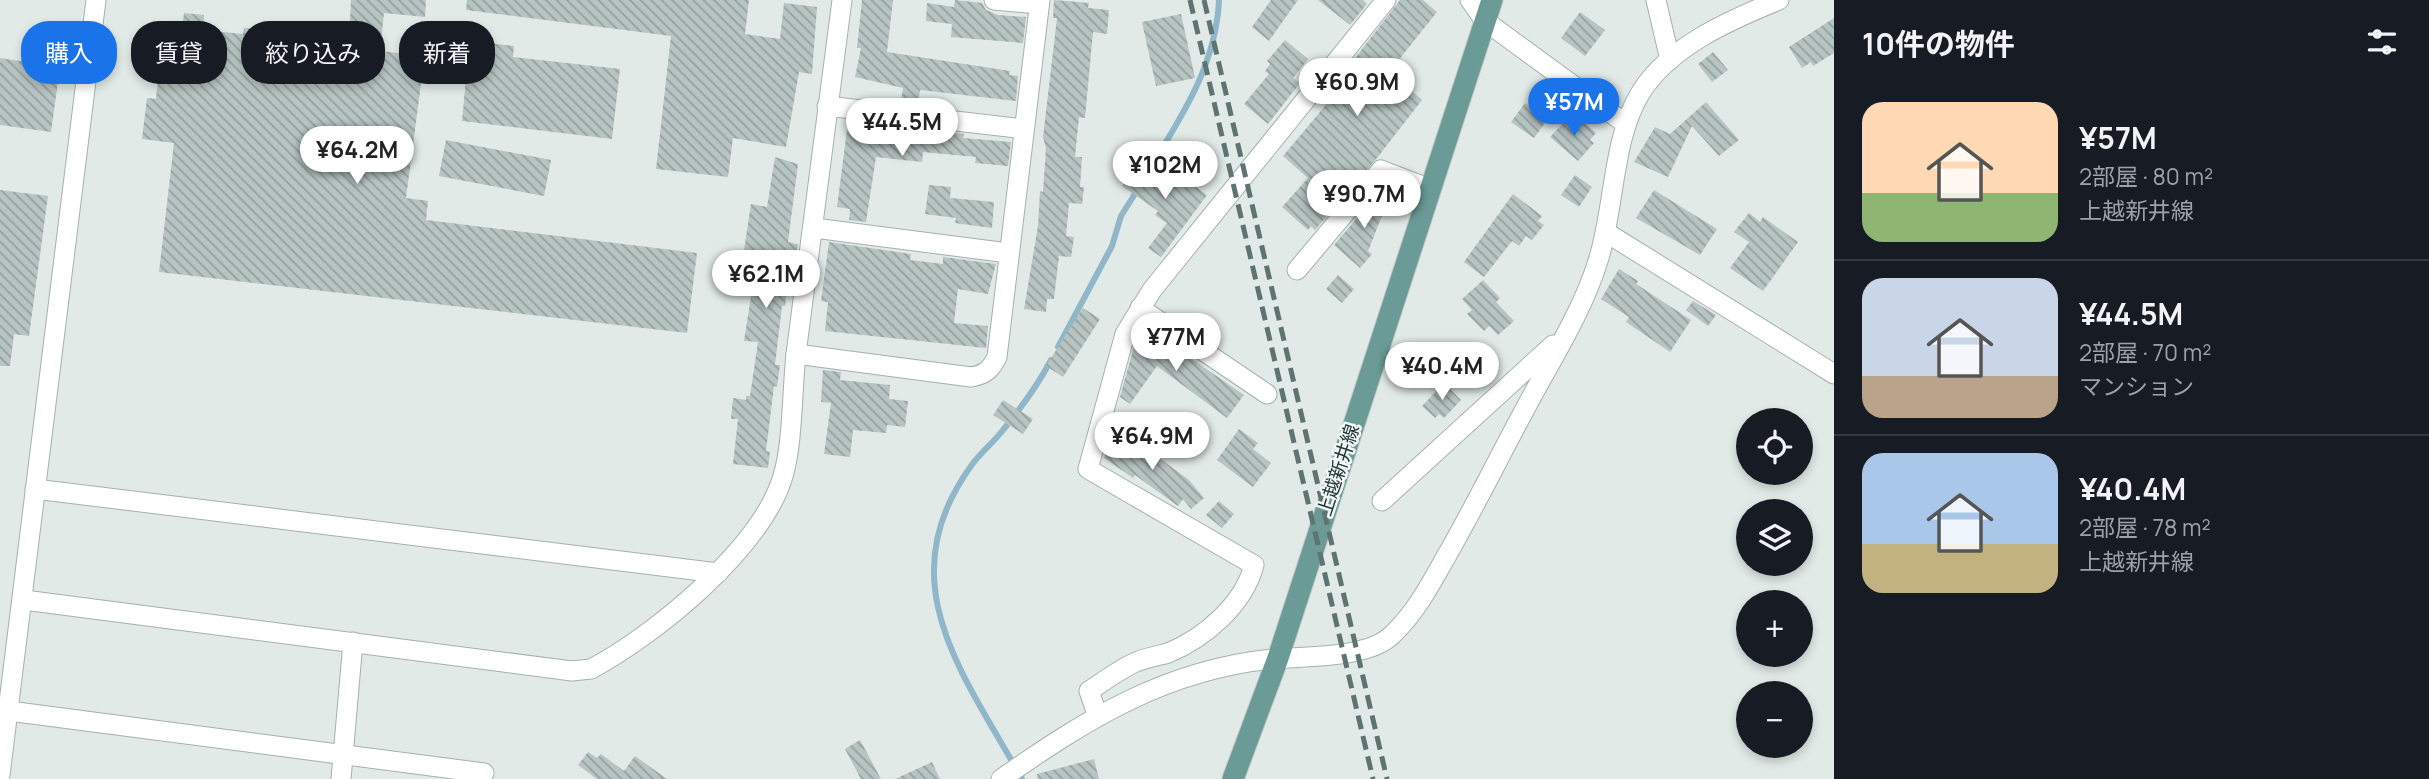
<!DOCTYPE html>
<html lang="ja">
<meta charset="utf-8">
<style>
body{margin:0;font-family:Manrope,"Noto Sans JP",sans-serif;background:#242831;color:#f1f3f6;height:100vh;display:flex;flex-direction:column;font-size:26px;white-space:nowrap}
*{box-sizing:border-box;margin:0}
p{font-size:23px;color:#9ea1a6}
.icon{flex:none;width:38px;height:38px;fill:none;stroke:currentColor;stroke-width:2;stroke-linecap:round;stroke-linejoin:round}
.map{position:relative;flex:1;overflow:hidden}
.details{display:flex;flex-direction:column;background:#171b24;width:595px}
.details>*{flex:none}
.banner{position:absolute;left:21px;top:21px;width:665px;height:63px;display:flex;gap:14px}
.buttons{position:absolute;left:1736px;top:408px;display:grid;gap:14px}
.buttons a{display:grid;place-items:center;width:77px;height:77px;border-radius:50%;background:#171b24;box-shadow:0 4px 10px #0003;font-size:35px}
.price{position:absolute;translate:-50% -60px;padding:0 16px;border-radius:24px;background:#fff;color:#222;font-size:23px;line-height:46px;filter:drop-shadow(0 2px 4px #0008)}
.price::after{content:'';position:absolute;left:50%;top:42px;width:21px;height:16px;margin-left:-10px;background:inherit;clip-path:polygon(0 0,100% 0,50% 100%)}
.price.selected{background:#1a73e8;color:#fff}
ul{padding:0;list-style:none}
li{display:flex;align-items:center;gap:21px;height:175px;padding:0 28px}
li+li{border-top:2px solid #363941}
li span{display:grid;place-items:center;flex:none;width:196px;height:140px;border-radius:21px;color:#555}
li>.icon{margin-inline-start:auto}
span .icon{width:84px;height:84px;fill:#fffc;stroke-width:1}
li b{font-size:30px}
h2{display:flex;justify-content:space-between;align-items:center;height:84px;padding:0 28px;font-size:30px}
.pill{padding:0 24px;border-radius:28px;background:#171b24;box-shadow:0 4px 10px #0003;font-size:24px;line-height:63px}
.pill.selected{background:#1a73e8;color:#fff}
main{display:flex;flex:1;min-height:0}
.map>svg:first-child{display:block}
</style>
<main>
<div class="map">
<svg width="1834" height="779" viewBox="0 0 1834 779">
<defs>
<pattern id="building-back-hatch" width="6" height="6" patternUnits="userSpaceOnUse" patternTransform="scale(1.75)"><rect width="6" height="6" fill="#b7c4c1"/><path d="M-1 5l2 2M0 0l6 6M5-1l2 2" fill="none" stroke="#94a09e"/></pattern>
</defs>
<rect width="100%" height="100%" fill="#e1eae7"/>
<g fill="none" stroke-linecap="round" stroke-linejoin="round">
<g stroke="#8fb7c9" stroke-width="6">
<path d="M1149 170C1182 116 1216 65 1219 0"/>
<polyline points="1058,347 1112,246 1121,216 1138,189"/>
<path d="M1022 779C964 674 887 583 971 466 980 453 993 443 1003 430 1021 408 1038 385 1051 360"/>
</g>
</g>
<g fill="url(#building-back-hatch)">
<polygon points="351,0 426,0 425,17 384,13 380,51 415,55 413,75 422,76 406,198 428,201 426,220 697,253 687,333 159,272 174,143 142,139 147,98 156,99 159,69 150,68 154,23 182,27 184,13 204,15 203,30 243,34 244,28 349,40"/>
<polygon points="467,0 749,0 745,34 780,39 784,3 817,7 812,74 799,72 786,147 733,138 728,177 656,169 671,36 466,10"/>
<polygon points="862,0 893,0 887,52 1010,71 1009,75 1018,76 1016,101 920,90 918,104 901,102 903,88 855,77 861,48 857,48"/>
<polygon points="955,0 982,3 986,10 998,15 1026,17 1023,43 951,37 952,24 926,21 927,3 954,7"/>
<polygon points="1054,0 1089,3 1088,8 1109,10 1107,34 1093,32 1085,118 1079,117 1075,157 1082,157 1080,187 1084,187 1082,204 1069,203 1066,236 1074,237 1071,257 1059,256 1054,299 1047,299 1046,312 1024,309 1038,226 1040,191 1043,192 1046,148 1043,137 1057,18 1053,18"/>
<polygon points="1271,0 1298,0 1269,41 1252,27"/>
<polygon points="1318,0 1363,0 1367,4 1350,25"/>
<polygon points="1400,0 1423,0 1437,12 1389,72 1422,100 1377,158 1315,230 1311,226 1308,230 1282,207 1308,178 1283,156 1325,106 1349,66"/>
<polygon points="1580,12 1605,30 1585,56 1561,38"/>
<polygon points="1181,14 1195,78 1156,86 1142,22"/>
<polygon points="1834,18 1834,53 1813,66 1811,62 1802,68 1789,47"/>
<polygon points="1285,40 1308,59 1293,78 1300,83 1268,124 1244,104 1269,74 1265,71 1270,64 1267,61"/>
<polygon points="476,42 514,46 513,57 620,69 612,139 462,121 466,79 452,77 453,58 469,60 470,52 475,52"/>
<polygon points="1713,52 1728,70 1712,82 1698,64"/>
<polygon points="0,58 60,67 51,132 0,125"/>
<polygon points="1706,102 1739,140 1719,156 1692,126 1668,177 1634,162 1655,127 1670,134"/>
<polygon points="1525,103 1548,119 1534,138 1511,122"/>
<polygon points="1568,118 1574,124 1579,118 1596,133 1590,140 1594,143 1578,161 1550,137"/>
<polygon points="853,124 898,131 899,127 964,134 963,138 1011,142 1008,166 975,163 976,157 923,152 922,162 876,157 866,222 849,220 850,209 837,207 847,130 852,131"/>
<polygon points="446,140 551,160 544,196 439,176"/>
<polygon points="775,157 798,164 788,242 798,244 794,270 789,270 785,306 782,306 775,365 780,365 777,387 774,386 766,451 770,452 768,468 733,464 738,419 731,419 733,398 746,400 746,396 750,396 758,342 744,341 756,265 742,263 751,204 767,207"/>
<polygon points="1143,157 1181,185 1185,179 1207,195 1161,257 1148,248 1167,223 1155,215 1158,211 1122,186"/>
<polygon points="1575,175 1592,187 1579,207 1561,195"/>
<polygon points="929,185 951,187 950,198 994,202 992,228 955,223 956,218 925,214"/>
<polygon points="1385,185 1393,188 1368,251 1372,254 1360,268 1334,245"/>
<polygon points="0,190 48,196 29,336 14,334 10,366 0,366"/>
<polygon points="1654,190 1717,229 1700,255 1636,218"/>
<polygon points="1513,194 1542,216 1538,221 1544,225 1532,240 1526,236 1519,246 1512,241 1484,277 1464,262"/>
<polygon points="1749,213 1760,222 1763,217 1798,242 1763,291 1730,268 1749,242 1734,232"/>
<polygon points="829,242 911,254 910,260 943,264 943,257 996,264 988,294 958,289 954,323 988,326 986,348 825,331 828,302 821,301"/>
<polygon points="1619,269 1638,281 1636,284 1691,320 1670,352 1626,322 1629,317 1601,299"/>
<polygon points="1338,275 1354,289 1342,303 1326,289"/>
<polygon points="1483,280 1500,298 1496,302 1514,321 1498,335 1489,326 1484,331 1467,314 1472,310 1462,299"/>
<polygon points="1693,301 1716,315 1708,326 1686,310"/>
<polygon points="1083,308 1100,319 1063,377 1046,366"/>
<polygon points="1144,326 1244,395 1227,418 1157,366 1130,404 1120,397 1136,339"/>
<polygon points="1443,349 1453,362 1433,376 1423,363"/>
<polygon points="823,370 841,372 840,380 890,385 889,399 908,401 905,427 887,425 886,433 853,430 850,457 824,454 831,403 821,402"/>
<polygon points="1444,383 1461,400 1444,418 1439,414 1435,418 1422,406"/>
<polygon points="1003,400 1033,419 1023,434 993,415"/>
<polygon points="1239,429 1258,443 1253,449 1271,463 1253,487 1217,460"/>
<polygon points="1118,438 1125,443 1127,439 1162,460 1189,480 1204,498 1191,509 1183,499 1178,506 1135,475 1133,478 1104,458 1110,439 1115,442"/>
<polygon points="1219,501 1234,514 1222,528 1206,515"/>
<polygon points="860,740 881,779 861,779 854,766 845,749"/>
<polygon points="588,752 597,758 601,754 624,771 635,756 667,779 597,779 578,765"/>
<polygon points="1094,759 1099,779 1038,779 1037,774"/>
<polygon points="932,762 940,779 895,779"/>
</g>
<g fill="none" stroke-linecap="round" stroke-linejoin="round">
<defs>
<g id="minor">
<path d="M842 0 796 354 971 377C985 375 991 369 997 357L1040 0"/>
<polyline points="994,0 1039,4"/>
<polyline points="1470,0 1485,21 1626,124"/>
<polyline points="1656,0 1670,60"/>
<polyline points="827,106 1024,129"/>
<polyline points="814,228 1008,253"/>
<polyline points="1607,233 1834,374"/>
<polyline points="1297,270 1381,170 1428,188"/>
<polyline points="1140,308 1267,394"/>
<polyline points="35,489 718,573"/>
<polyline points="1382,501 1553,345"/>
<path d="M24 600 572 671 591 669C655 635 762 548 783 476 793 443 792 390 796 354"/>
<polyline points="9,711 484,773"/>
<path d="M1097 714 1089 691C1104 681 1120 669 1136 662 1146 658 1157 656 1168 653 1205 638 1244 604 1254 565L1088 469 1125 334 1152 290 1386 0"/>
<polyline points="0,775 96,0"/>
<polyline points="341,779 353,642"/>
<path d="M1001 779C1087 719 1165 670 1272 659 1305 656 1369 659 1393 634 1417 611 1431 583 1447 555 1474 508 1498 459 1524 411 1549 363 1582 313 1598 261 1615 208 1612 138 1641 92 1670 46 1730 20 1779 0"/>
</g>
<polyline id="major" points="1233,779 1278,658 1492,0"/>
</defs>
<use href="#minor" stroke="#a4b1ae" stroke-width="21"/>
<use href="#major" stroke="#c1c7c7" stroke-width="23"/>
<use href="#minor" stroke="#fff" stroke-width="19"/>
<use href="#major" stroke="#6a9b96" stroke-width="21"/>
<g stroke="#5e7472" stroke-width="5" stroke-dasharray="14 7" stroke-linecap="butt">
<polyline points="1190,0 1373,779"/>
<polyline points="1204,0 1387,779"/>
</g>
</g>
<g text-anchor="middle" stroke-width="5" stroke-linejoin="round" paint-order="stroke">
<g font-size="19" fill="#233836" stroke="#f1f7f5">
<text transform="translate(1338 470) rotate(-72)" y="7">上越新井線</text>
</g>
</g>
</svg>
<div class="buttons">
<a><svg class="icon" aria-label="locate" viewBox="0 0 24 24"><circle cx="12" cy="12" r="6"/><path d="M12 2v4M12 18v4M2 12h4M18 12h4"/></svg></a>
<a><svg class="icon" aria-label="layers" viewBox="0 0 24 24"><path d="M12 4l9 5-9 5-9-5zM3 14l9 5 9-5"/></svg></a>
<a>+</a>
<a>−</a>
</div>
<b class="price" style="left:1357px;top:118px">¥60.9M</b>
<b class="price selected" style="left:1574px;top:138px">¥57M</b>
<b class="price" style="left:902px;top:158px">¥44.5M</b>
<b class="price" style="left:357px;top:186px">¥64.2M</b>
<b class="price" style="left:1165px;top:201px">¥102M</b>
<b class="price" style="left:1364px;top:230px">¥90.7M</b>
<b class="price" style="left:766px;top:310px">¥62.1M</b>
<b class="price" style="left:1176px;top:373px">¥77M</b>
<b class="price" style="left:1442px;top:402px">¥40.4M</b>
<b class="price" style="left:1152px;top:472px">¥64.9M</b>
<div class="banner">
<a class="pill selected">購入</a>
<a class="pill">賃貸</a>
<a class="pill">絞り込み</a>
<a class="pill">新着</a>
</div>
</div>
<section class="details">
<h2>10件の物件<svg class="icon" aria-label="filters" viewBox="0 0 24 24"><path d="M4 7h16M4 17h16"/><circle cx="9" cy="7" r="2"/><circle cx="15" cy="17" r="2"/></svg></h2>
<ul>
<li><span style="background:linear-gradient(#ffd9b3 65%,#8fb573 0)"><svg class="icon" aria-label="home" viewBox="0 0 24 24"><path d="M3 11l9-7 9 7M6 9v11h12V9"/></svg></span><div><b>¥57M</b><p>2部屋 · 80 m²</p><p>上越新井線</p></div></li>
<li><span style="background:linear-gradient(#c9d6e8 70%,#b9a48a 0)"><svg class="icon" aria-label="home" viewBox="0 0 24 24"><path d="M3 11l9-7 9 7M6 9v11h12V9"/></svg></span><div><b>¥44.5M</b><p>2部屋 · 70 m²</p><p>マンション</p></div></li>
<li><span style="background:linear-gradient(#a9c7e8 65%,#c2b280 0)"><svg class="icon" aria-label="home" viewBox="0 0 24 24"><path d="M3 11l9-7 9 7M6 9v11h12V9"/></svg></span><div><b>¥40.4M</b><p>2部屋 · 78 m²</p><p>上越新井線</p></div></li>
</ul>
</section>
</main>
